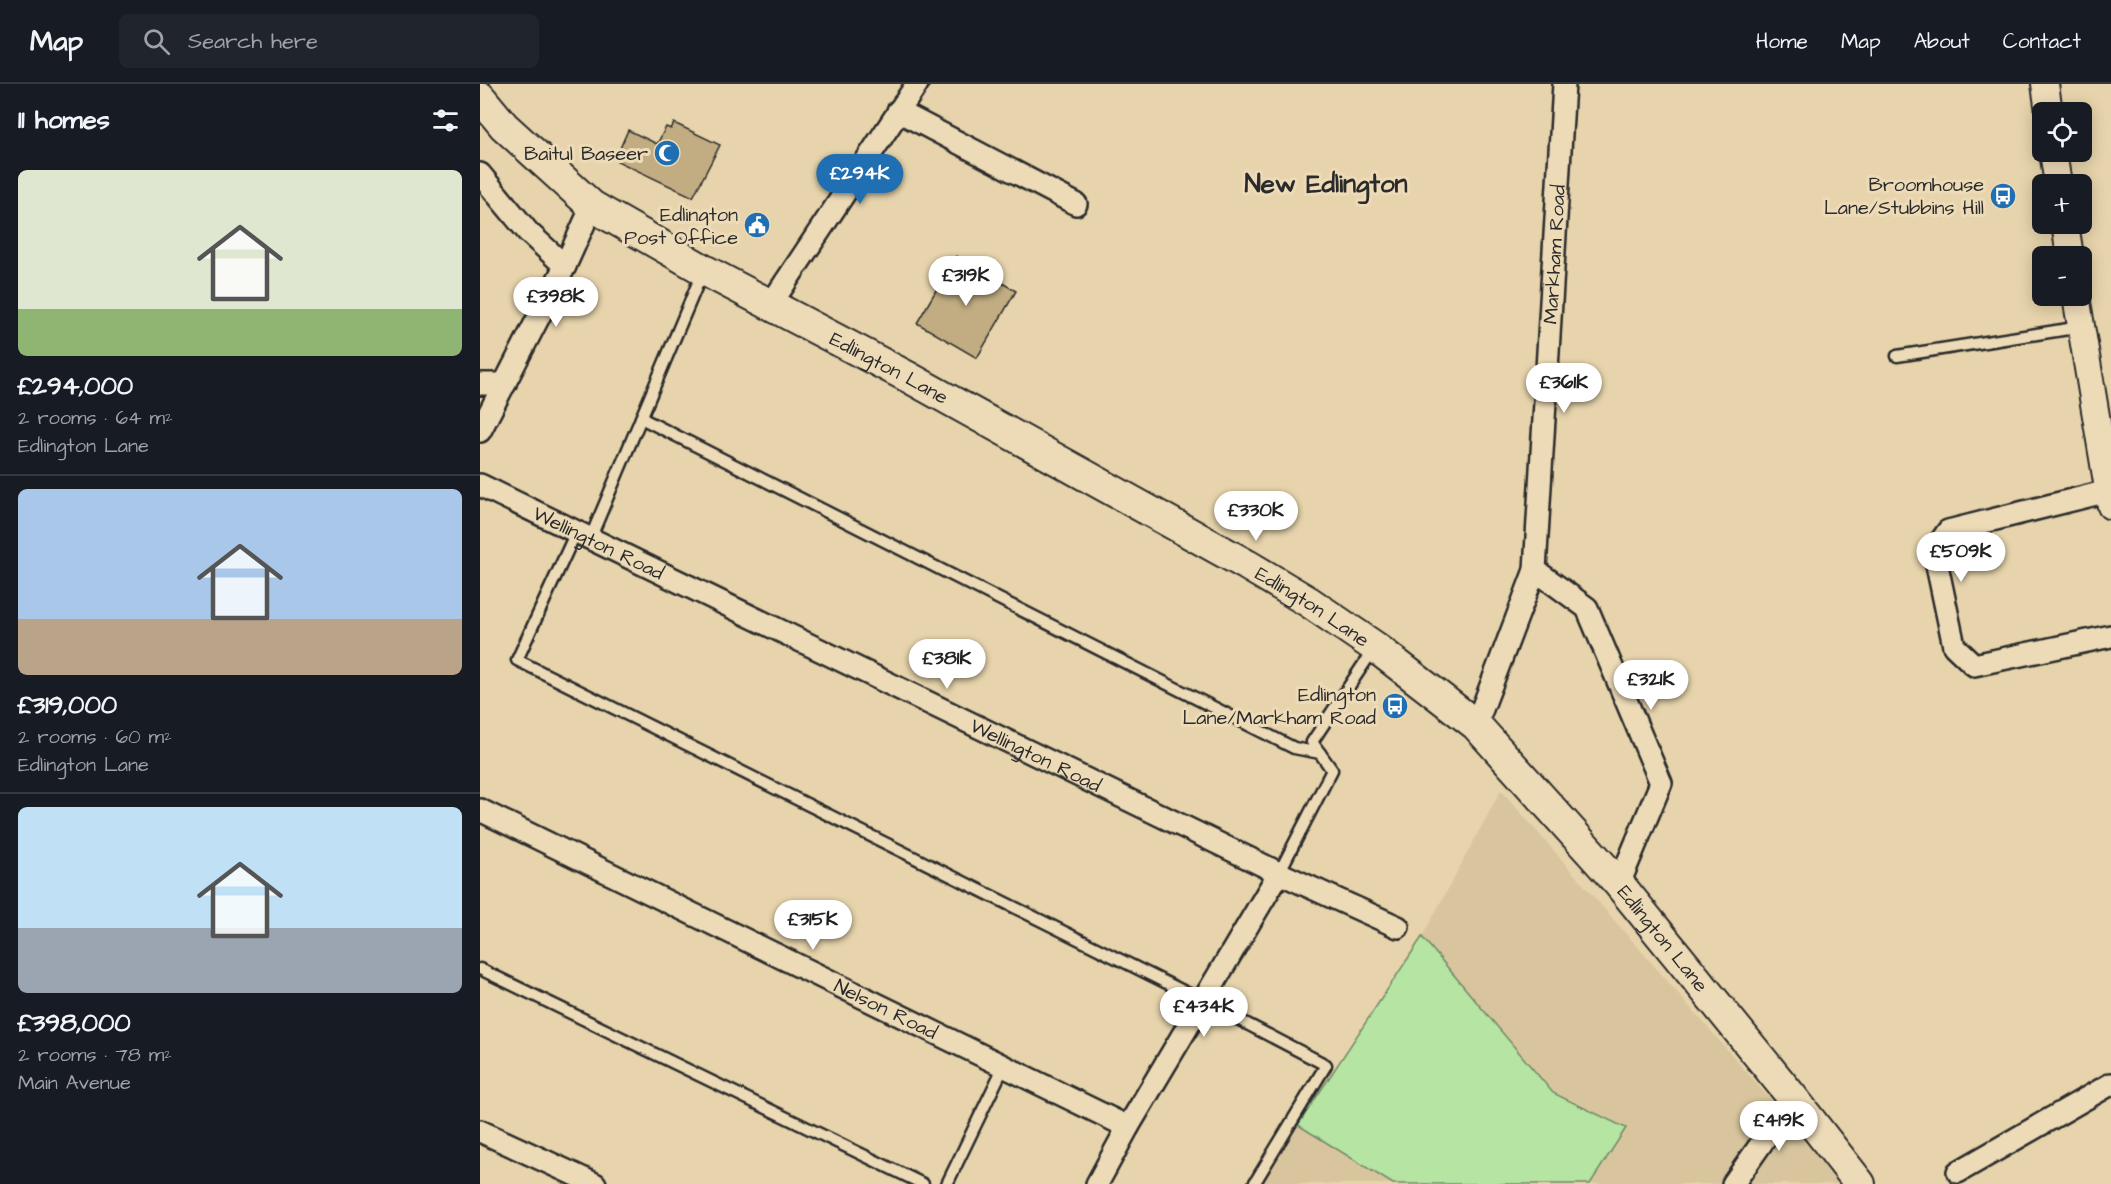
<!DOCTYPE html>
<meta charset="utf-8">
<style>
body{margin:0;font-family:"Architects Daughter",sans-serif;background:#20242c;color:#f1f3f6;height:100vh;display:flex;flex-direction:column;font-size:22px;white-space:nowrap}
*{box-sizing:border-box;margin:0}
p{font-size:20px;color:#9ea1a6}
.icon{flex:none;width:33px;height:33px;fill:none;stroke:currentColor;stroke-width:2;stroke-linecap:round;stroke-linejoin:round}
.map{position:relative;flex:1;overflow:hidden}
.drawer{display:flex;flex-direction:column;background:#171b24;width:480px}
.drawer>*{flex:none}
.controls{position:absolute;left:1552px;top:18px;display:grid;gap:12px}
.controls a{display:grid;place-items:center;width:60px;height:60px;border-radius:9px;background:#171b24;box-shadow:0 3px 15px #0003;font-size:30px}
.price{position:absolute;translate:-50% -51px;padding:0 14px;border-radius:21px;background:#fff;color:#222;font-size:20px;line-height:39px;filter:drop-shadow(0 2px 3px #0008)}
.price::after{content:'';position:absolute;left:50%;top:36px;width:18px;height:14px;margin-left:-9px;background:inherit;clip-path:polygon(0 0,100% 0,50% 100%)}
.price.on{background:#1f6fb2;color:#fff}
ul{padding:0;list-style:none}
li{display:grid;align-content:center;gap:12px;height:318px;padding:0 18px}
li+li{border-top:2px solid #363941}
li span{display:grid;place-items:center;height:186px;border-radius:9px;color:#555}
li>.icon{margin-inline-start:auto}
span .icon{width:108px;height:108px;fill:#fffc;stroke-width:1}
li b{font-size:26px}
h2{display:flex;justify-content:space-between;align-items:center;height:72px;padding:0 18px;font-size:26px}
header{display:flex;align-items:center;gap:36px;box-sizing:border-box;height:84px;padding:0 30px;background:#171b24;border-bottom:2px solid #363941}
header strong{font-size:28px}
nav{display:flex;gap:33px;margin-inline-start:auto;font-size:21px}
.search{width:420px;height:54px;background:#20242c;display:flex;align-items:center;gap:15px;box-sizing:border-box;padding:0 21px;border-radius:9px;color:#9ea1a6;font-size:22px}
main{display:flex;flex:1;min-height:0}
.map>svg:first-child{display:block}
</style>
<header>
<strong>Map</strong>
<div class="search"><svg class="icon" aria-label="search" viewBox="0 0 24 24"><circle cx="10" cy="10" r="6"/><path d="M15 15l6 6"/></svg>Search here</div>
<nav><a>Home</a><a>Map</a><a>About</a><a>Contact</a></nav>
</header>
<main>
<section class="drawer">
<h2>11 homes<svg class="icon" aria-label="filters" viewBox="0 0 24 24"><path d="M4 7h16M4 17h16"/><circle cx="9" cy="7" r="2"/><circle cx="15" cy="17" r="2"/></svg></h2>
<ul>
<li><span style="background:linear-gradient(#dfe7d0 75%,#8fb573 0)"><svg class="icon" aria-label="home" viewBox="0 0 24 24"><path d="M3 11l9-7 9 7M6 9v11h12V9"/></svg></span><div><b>£294,000</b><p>2 rooms · 64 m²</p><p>Edlington Lane</p></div></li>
<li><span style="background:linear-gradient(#a9c7e8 70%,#b9a48a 0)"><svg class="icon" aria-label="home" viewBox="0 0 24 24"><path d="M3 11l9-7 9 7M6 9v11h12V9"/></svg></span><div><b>£319,000</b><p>2 rooms · 60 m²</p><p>Edlington Lane</p></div></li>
<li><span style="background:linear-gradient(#bfe0f5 65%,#9aa5b1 0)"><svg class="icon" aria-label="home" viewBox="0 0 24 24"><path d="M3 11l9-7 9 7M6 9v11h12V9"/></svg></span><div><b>£398,000</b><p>2 rooms · 78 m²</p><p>Main Avenue</p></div></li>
</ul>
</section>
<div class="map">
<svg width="1631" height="1100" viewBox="0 0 1631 1100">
<rect width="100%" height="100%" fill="#e7d4ac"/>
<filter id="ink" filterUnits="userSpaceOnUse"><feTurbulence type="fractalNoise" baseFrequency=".0167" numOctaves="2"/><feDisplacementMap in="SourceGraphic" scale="12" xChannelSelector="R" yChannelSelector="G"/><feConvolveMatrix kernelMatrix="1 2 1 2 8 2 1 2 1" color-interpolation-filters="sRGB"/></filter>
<g filter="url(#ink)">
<g fill="#d8c59e">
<polygon points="1021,706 1364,1100 1110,1100 1145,1043 1073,1009 942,853"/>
<polygon points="818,1041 913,1100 782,1100"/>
</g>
<polygon fill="#b5e4a3" stroke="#708867" stroke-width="1.5" points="942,853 1073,1009 1146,1044 1110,1100 913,1100 818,1041"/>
<g fill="#c2ad83" stroke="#2b2b2b" stroke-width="1.5">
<polygon points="194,39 240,61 213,113 135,76 148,46 177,60 186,43 191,45"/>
<polygon points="476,172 536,207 497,274 437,239"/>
</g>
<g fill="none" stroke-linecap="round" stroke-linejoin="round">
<defs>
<g id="service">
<polyline points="1417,272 1601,243"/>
<polyline points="161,334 814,664 840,669"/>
<polyline points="96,448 37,576 723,917 846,981 774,1100"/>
<polyline points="110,455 223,187"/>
<polyline points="799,789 852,686 832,658 893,566"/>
<polyline points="0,885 443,1100"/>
<polyline points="467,1100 524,982"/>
</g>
<g id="minor">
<polyline points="418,27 596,120"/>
<polyline points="0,90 48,148 85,182"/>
<polyline points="291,220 437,0"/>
<polyline points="0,300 25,300"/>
<polyline points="0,347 85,182 112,122"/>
<path id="s1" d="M0 401 799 789 918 843"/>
<polyline points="1628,407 1468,447 1454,467 1474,562 1494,581 1631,552"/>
<polyline points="1055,486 1107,524 1181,699 1139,800"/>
<path id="s2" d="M996 641 1055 486 1084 0"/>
<path id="s3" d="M0 726 648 1043"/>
<polyline points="0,1047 115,1100"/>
<polyline points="1478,1088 1631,1000"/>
<polyline points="617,1100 648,1043 799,789"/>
<polyline points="1253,1100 1313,1014"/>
</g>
<g id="tertiary">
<polyline points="1565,0 1569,28"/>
<polyline points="1573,68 1578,100"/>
<polyline points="1585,140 1590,172"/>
<polyline points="1596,212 1631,422"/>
</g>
<g id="secondary">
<path id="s4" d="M0 13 24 42 112 122 224 186 430 294 767 481 829 518 895 563 996 641 1139 800 1313 1014 1380 1100"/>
</g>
</defs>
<use href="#service" stroke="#2b2b2b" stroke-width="15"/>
<use href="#minor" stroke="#2b2b2b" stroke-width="26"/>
<use href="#tertiary" stroke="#2b2b2b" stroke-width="30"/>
<use href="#secondary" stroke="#2b2b2b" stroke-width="34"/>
<use href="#service" stroke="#eddbb8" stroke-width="10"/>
<use href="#minor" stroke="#eddbb8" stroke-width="21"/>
<use href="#tertiary" stroke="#eddbb8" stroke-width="26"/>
<use href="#secondary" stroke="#eddbb8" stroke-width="30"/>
</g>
</g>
<defs>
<symbol id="mosque-disc" viewBox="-11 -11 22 22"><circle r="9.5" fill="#1f6fb2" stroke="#eddbb8"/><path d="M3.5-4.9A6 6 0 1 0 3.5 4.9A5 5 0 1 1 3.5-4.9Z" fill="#fff"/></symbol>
<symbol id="bus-disc" viewBox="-11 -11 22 22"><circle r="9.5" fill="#1f6fb2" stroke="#eddbb8"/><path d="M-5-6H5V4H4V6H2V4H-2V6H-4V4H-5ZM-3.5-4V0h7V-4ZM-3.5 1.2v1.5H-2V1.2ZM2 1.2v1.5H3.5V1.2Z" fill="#fff"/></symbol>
<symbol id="civic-disc" viewBox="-11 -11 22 22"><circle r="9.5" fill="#1f6fb2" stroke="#eddbb8"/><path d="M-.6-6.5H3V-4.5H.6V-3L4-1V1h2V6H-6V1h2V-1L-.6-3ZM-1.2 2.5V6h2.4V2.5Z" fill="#fff"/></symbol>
</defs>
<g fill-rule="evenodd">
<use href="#mosque-disc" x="172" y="54" width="30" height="30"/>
<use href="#bus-disc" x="1508" y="97" width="30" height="30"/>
<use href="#civic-disc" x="262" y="126" width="30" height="30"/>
<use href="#bus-disc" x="900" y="607" width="30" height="30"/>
</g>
<g text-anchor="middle" stroke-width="6" stroke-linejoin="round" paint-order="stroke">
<g font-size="20" fill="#2b2b2b" stroke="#eddbb8" text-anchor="end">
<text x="168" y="76">Baitul Baseer</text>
<text x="1504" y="107">Broomhouse<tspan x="1504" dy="23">Lane/Stubbins Hill</tspan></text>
<text x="258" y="137">Edlington<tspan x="258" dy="23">Post Office</tspan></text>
<text x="896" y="617">Edlington<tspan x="896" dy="23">Lane/Markham Road</tspan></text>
</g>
<g font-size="20" fill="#2b2b2b" stroke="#eddbb8">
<text dy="7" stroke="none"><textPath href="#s2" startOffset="482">Markham Road</textPath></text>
<text dy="7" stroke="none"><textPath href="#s4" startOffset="495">Edlington Lane</textPath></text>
<text dy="7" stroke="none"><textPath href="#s1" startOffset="132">Wellington Road</textPath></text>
<text dy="7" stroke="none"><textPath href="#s4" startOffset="981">Edlington Lane</textPath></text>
<text dy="7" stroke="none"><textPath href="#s1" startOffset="618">Wellington Road</textPath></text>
<text dy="7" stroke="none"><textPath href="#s4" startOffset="1467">Edlington Lane</textPath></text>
<text dy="7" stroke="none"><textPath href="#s3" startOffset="452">Nelson Road</textPath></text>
</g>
<g font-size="26" font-weight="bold" fill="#2b2b2b" stroke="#eddbb8">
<text x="846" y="108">New Edlington</text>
</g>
</g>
</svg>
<div class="controls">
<a><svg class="icon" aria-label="locate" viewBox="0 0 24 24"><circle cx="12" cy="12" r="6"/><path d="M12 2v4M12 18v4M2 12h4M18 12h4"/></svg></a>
<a>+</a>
<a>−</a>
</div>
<b class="price on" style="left:380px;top:121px">£294K</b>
<b class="price" style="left:486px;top:223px">£319K</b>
<b class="price" style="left:76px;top:244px">£398K</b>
<b class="price" style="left:1084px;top:330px">£361K</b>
<b class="price" style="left:776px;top:458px">£330K</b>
<b class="price" style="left:1481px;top:499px">£509K</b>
<b class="price" style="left:467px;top:606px">£381K</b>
<b class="price" style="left:1171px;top:627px">£321K</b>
<b class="price" style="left:333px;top:867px">£315K</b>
<b class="price" style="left:724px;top:954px">£434K</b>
<b class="price" style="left:1299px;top:1068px">£419K</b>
</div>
</main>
